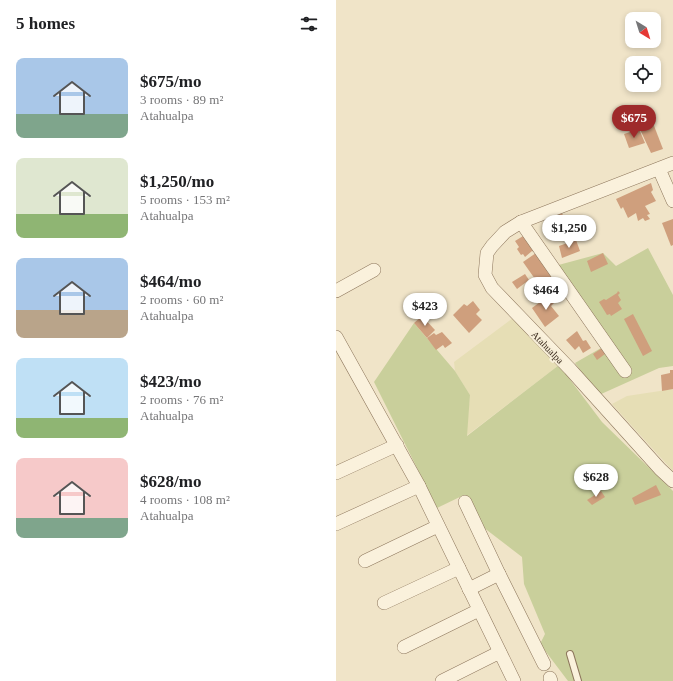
<!DOCTYPE html>
<meta charset="utf-8">
<style>
body{margin:0;font-family:Georgia,serif;background:#f6f6f6;color:#202124;height:100vh;display:flex;flex-direction:column;font-size:15px;white-space:nowrap}
*{box-sizing:border-box;margin:0}
p{font-size:13px;color:#757577}
.icon{flex:none;width:22px;height:22px;fill:none;stroke:currentColor;stroke-width:2;stroke-linecap:round;stroke-linejoin:round}
.map{position:relative;flex:1;overflow:hidden}
.sheet{display:flex;flex-direction:column;background:#fff;width:336px}
.sheet>*{flex:none}
.needle{width:26px;rotate:142deg}
.buttons{position:absolute;left:289px;top:12px;display:grid;gap:8px}
.buttons a{display:grid;place-items:center;width:36px;height:36px;border-radius:8px;background:#fff;box-shadow:0 2px 6px #0003;font-size:20px}
.price{position:absolute;translate:-50% -34px;padding:0 9px;border-radius:14px;background:#fff;color:#222;font-size:13px;line-height:26px;filter:drop-shadow(0 1px 2px #0008)}
.price::after{content:'';position:absolute;left:50%;top:24px;width:12px;height:9px;margin-left:-6px;background:inherit;clip-path:polygon(0 0,100% 0,50% 100%)}
.price.selected{background:#9e2a2b;color:#fff}
ul{padding:0;list-style:none}
li{display:flex;align-items:center;gap:12px;height:100px;padding:0 16px}
li span{display:grid;place-items:center;flex:none;width:112px;height:80px;border-radius:8px;color:#555}
li>.icon{margin-inline-start:auto}
span .icon{width:48px;height:48px;fill:#fffc;stroke-width:1}
li b{font-size:17px}
h2{display:flex;justify-content:space-between;align-items:center;height:48px;padding:0 16px;font-size:17px}
main{display:flex;flex:1;min-height:0}
.map>svg:first-child{display:block}
</style>
<main>
<section class="sheet">
<h2>5 homes<svg class="icon" aria-label="filters" viewBox="0 0 24 24"><path d="M4 7h16M4 17h16"/><circle cx="9" cy="7" r="2"/><circle cx="15" cy="17" r="2"/></svg></h2>
<ul>
<li><span style="background:linear-gradient(#a9c7e8 70%,#7fa58c 0)"><svg class="icon" aria-label="home" viewBox="0 0 24 24"><path d="M3 11l9-7 9 7M6 9v11h12V9"/></svg></span><div><b>$675/mo</b><p>3 rooms · 89 m²</p><p>Atahualpa</p></div></li>
<li><span style="background:linear-gradient(#dfe7d0 70%,#8fb573 0)"><svg class="icon" aria-label="home" viewBox="0 0 24 24"><path d="M3 11l9-7 9 7M6 9v11h12V9"/></svg></span><div><b>$1,250/mo</b><p>5 rooms · 153 m²</p><p>Atahualpa</p></div></li>
<li><span style="background:linear-gradient(#a9c7e8 65%,#b9a48a 0)"><svg class="icon" aria-label="home" viewBox="0 0 24 24"><path d="M3 11l9-7 9 7M6 9v11h12V9"/></svg></span><div><b>$464/mo</b><p>2 rooms · 60 m²</p><p>Atahualpa</p></div></li>
<li><span style="background:linear-gradient(#bfe0f5 75%,#8fb573 0)"><svg class="icon" aria-label="home" viewBox="0 0 24 24"><path d="M3 11l9-7 9 7M6 9v11h12V9"/></svg></span><div><b>$423/mo</b><p>2 rooms · 76 m²</p><p>Atahualpa</p></div></li>
<li><span style="background:linear-gradient(#f6c9c9 75%,#7fa58c 0)"><svg class="icon" aria-label="home" viewBox="0 0 24 24"><path d="M3 11l9-7 9 7M6 9v11h12V9"/></svg></span><div><b>$628/mo</b><p>4 rooms · 108 m²</p><p>Atahualpa</p></div></li>
</ul>
</section>
<div class="map">
<svg width="337" height="681" viewBox="0 0 337 681">
<rect width="100%" height="100%" fill="#f0e4c8"/>
<g fill="#e6deb5">
<polygon points="177,318 223,365 130,436 134,395 119,371 118,362"/>
<polygon points="337,389 337,471 276,404 291,396"/>
</g>
<g fill="#c9cf9b">
<polygon points="312,248 337,295 337,366 323,368 263,395 239,363 265,348 215,267 267,253 280,266"/>
<polygon points="78,323 119,371 134,395 131,436 223,365 266,422 337,491 337,681 232,681 204,644 209,634 188,584 186,557 143,524 128,495 101,508 38,382"/>
</g>
<g fill="#cf9f7d">
<polygon points="315,118 327,149 315,153 301,123"/>
<polygon points="303,129 309,143 293,148 288,134"/>
<polygon points="315,183 317,190 315,192 320,201 309,206 314,214 311,215 314,219 309,221 307,218 302,221 300,213 292,218 287,207 285,209 280,199"/>
<polygon points="226,213 230,224 217,230 213,218"/>
<polygon points="337,219 337,245 335,246 326,223"/>
<polygon points="253,224 257,230 242,237 239,230"/>
<polygon points="192,233 223,281 210,289 207,286 203,289 197,280 199,279 187,262 200,253 196,251 189,257 187,254 185,255 181,249 183,247 179,241"/>
<polygon points="240,240 244,251 226,258 223,246"/>
<polygon points="267,253 272,264 255,272 251,261"/>
<polygon points="189,274 193,280 181,289 176,282"/>
<polygon points="282,291 284,293 282,295 285,300 282,303 286,309 275,316 274,314 271,315 263,302 268,299 270,300 281,293"/>
<polygon points="212,296 218,303 215,306 223,316 209,327 196,308"/>
<polygon points="137,301 144,310 140,314 146,320 133,333 117,315 128,304 131,306"/>
<polygon points="297,314 316,351 307,356 288,319"/>
<polygon points="86,316 99,330 91,338 78,323"/>
<polygon points="241,331 247,341 250,340 255,348 247,353 243,346 239,350 230,340"/>
<polygon points="106,332 116,343 109,348 107,345 100,350 91,338 98,333 100,335"/>
<polygon points="266,348 269,354 261,360 257,354"/>
<polygon points="334,370 337,370 337,389 326,391 325,375 334,373"/>
<polygon points="320,485 325,495 299,505 296,498"/>
<polygon points="265,491 269,497 256,505 251,500"/>
</g>
<g fill="none" stroke-linecap="round" stroke-linejoin="round">
<defs>
<polyline id="service" points="234,654 242,681"/>
<g id="minor">
<polyline points="337,163 185,222 169,232 156,246 151,253 149,275 156,288 234,369 324,469 337,481"/>
<polyline points="323,169 337,201"/>
<polyline points="185,222 289,371"/>
<polyline points="0,291 38,270"/>
<polyline points="0,337 83,486 178,681"/>
<polyline points="0,473 61,445"/>
<polyline points="129,502 163,574"/>
<polyline points="0,524 83,486"/>
<polyline points="29,561 102,526"/>
<polyline points="133,589 163,574 208,664"/>
<polyline points="48,603 123,568"/>
<polyline points="68,647 143,610"/>
<polyline points="214,678 215,681"/>
<polyline points="106,681 158,655 164,653"/>
</g>
</defs>
<use href="#service" stroke="#8d765c" stroke-width="8"/>
<use href="#minor" stroke="#8d765c" stroke-width="14"/>
<use href="#service" stroke="#faf1dc" stroke-width="6"/>
<use href="#minor" stroke="#faf1dc" stroke-width="13"/>
</g>
<g text-anchor="middle" stroke-width="4" stroke-linejoin="round" paint-order="stroke">
<g font-size="10" fill="#3d2e20" stroke="#f7eed8">
<text transform="translate(212 347) rotate(46)" y="4">Atahualpa</text>
</g>
</g>
</svg>
<div class="buttons">
<a><svg class="needle" viewBox="-14 -14 28 28"><path d="M0-13l5 13h-10z" fill="#e53935"/><path d="M0 13l5-13h-10z" fill="#757577"/></svg></a>
<a><svg class="icon" aria-label="locate" viewBox="0 0 24 24"><circle cx="12" cy="12" r="6"/><path d="M12 2v4M12 18v4M2 12h4M18 12h4"/></svg></a>
</div>
<b class="price selected" style="left:298px;top:139px">$675</b>
<b class="price" style="left:233px;top:249px">$1,250</b>
<b class="price" style="left:210px;top:311px">$464</b>
<b class="price" style="left:89px;top:327px">$423</b>
<b class="price" style="left:260px;top:498px">$628</b>
</div>
</main>
